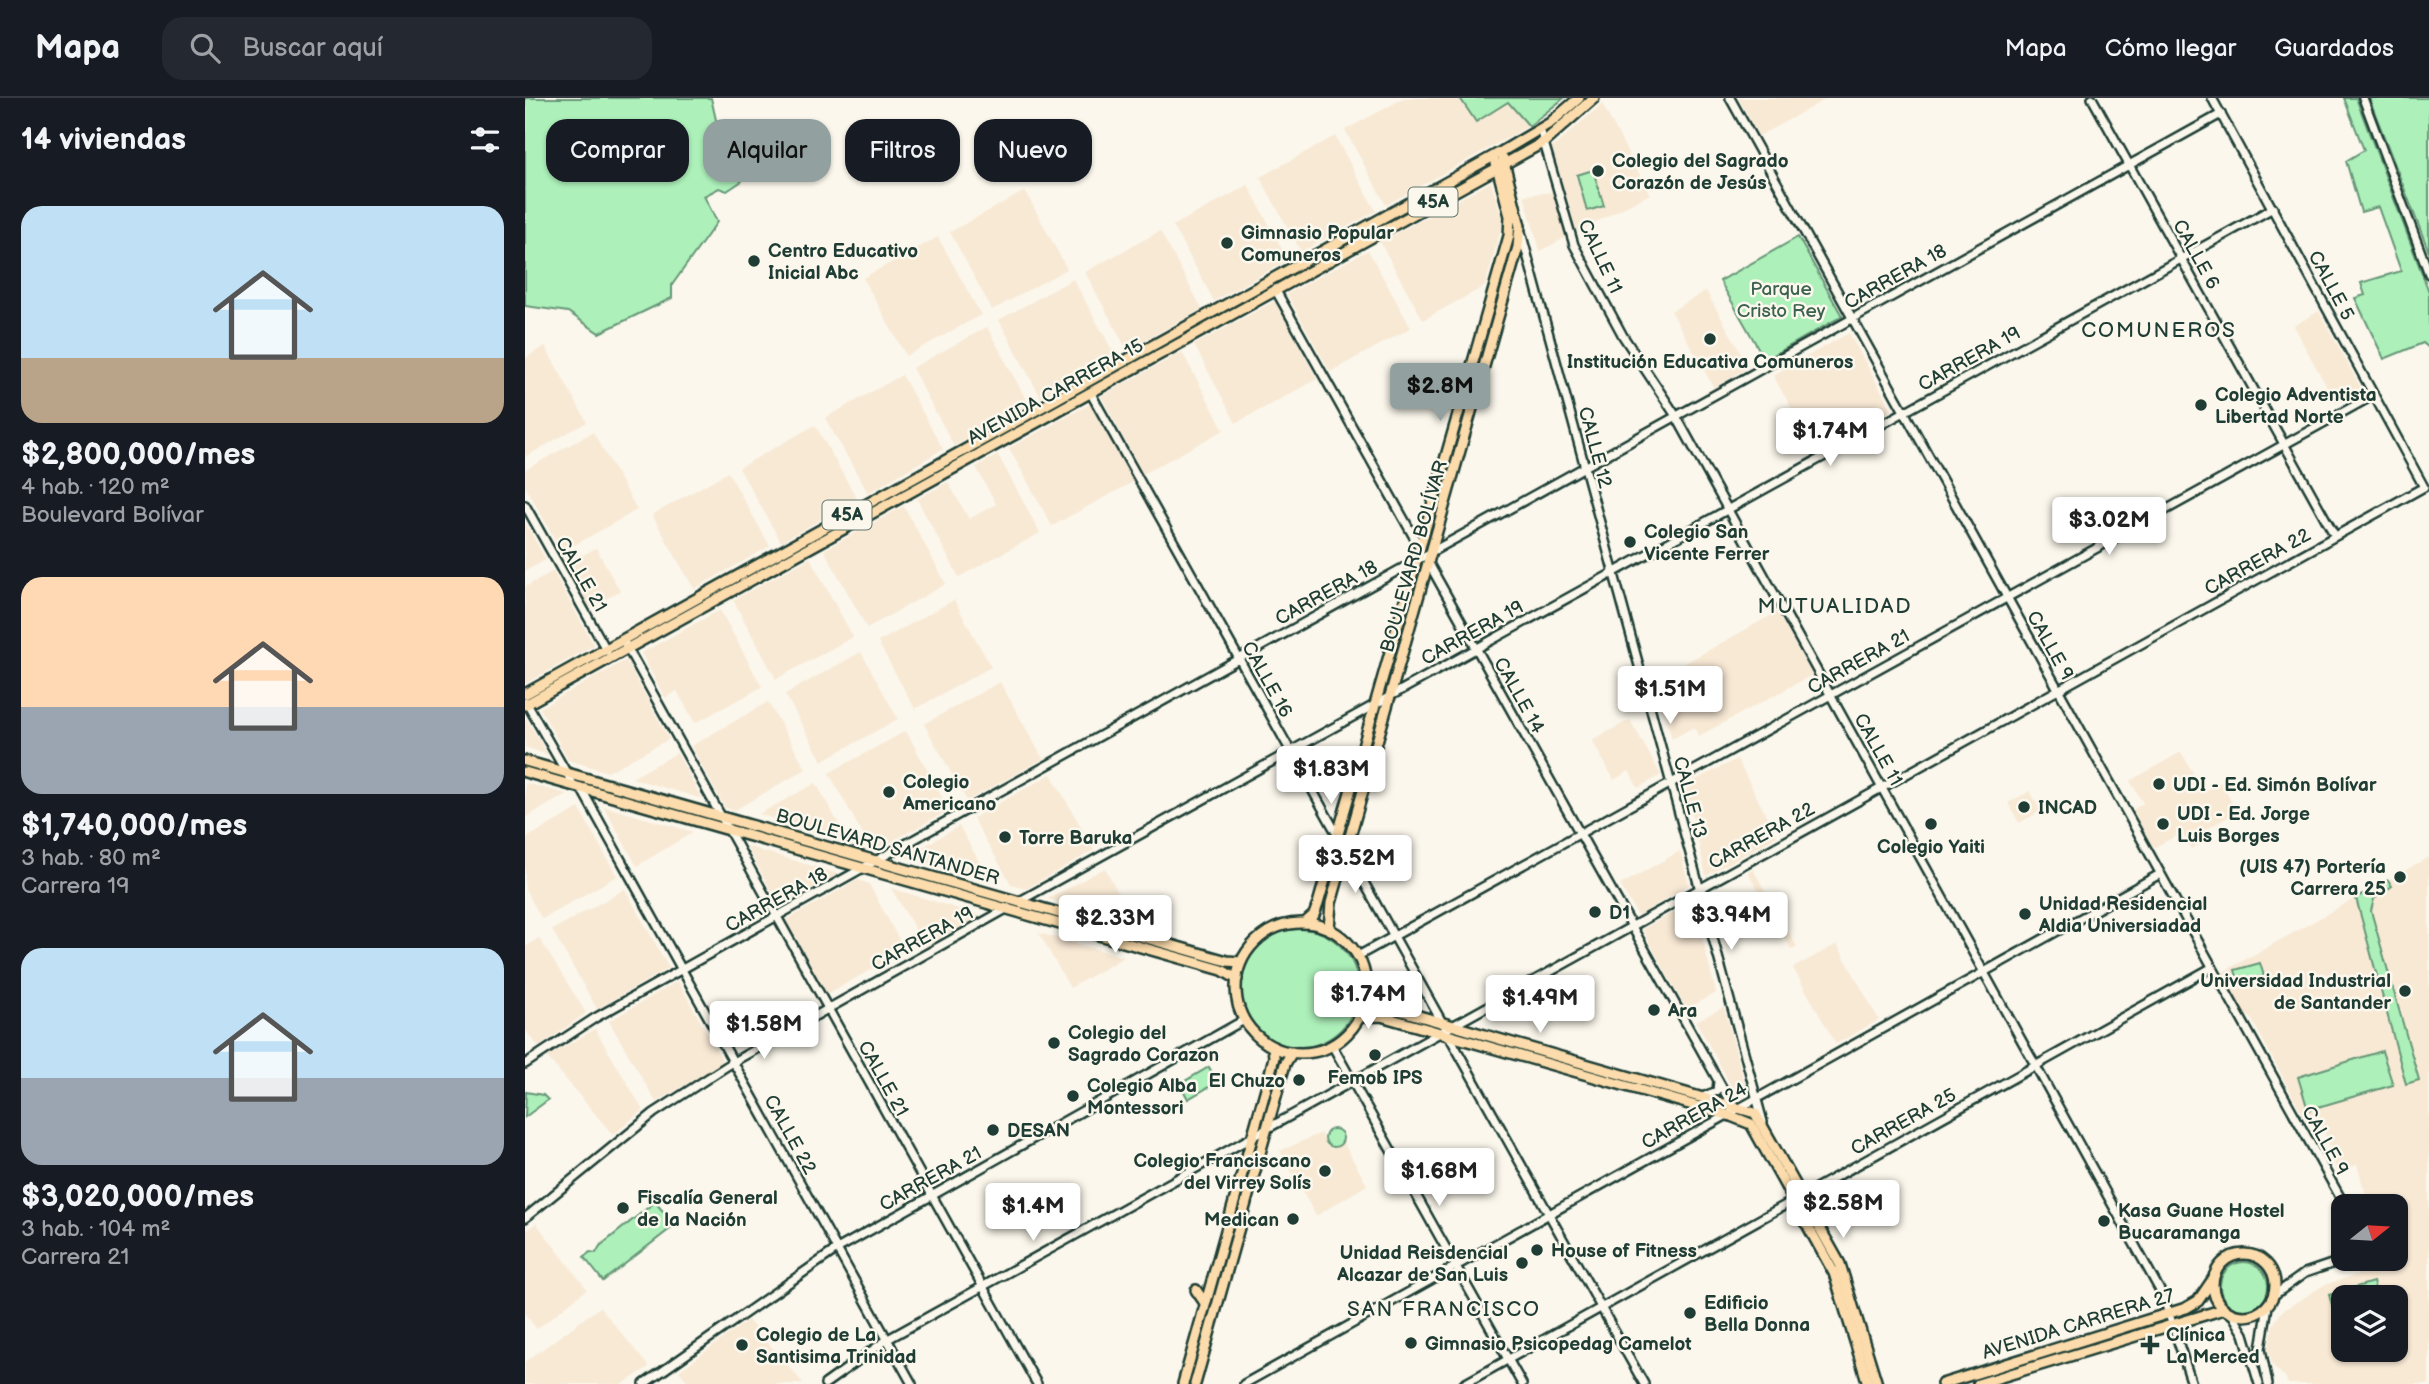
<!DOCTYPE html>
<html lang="es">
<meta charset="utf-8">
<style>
body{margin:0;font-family:"Balsamiq Sans",sans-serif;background:#242831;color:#f1f3f6;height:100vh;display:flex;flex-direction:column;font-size:26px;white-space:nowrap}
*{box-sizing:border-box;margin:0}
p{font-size:23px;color:#9ea1a6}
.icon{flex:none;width:38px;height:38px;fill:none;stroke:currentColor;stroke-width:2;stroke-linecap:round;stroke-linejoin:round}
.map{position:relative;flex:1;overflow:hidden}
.panel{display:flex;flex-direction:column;background:#171b24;width:525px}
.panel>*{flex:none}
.top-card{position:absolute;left:21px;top:21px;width:665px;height:63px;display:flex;gap:14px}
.needle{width:46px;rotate:72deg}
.tools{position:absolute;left:1806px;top:1096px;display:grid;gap:14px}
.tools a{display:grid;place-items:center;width:77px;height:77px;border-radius:14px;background:#171b24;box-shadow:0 2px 5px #0004;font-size:35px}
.price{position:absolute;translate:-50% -60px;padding:0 16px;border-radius:7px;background:#fff;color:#222;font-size:23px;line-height:46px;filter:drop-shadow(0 2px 4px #0008)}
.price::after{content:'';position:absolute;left:50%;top:42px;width:21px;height:16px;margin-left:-10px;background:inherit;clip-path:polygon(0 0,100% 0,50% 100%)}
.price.active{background:#92a19f;color:#111}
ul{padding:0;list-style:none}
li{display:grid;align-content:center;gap:14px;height:371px;padding:0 21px}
li span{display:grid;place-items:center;height:217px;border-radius:21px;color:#555}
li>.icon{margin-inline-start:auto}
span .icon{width:126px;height:126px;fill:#fffc;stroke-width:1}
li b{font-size:30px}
h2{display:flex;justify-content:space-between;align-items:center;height:84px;padding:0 21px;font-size:30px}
.tag{padding:0 24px;border-radius:21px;background:#171b24;box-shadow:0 2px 5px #0004;font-size:24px;line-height:63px}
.tag.active{background:#92a19f;color:#111}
header{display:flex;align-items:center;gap:42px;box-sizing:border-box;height:98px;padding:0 35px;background:#171b24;border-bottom:2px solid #363941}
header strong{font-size:33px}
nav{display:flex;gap:38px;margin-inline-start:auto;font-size:24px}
.search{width:490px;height:63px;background:#242831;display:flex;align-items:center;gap:18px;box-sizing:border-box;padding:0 24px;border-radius:21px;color:#9ea1a6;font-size:26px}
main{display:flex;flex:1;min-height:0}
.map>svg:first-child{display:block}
</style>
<header>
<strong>Mapa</strong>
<div class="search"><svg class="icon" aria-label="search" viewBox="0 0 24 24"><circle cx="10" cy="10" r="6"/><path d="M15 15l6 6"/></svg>Buscar aquí</div>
<nav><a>Mapa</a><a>Cómo llegar</a><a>Guardados</a></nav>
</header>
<main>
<section class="panel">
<h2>14 viviendas<svg class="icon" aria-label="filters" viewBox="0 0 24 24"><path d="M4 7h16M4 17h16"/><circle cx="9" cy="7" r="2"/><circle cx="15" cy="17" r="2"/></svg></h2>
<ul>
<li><span style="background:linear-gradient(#bfe0f5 70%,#b9a48a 0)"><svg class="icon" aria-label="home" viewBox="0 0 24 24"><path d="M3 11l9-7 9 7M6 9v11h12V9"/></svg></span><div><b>$2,800,000/mes</b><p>4 hab. · 120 m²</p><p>Boulevard Bolívar</p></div></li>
<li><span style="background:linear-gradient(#ffd9b3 60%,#9aa5b1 0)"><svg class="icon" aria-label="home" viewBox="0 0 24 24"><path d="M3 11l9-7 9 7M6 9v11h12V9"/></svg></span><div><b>$1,740,000/mes</b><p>3 hab. · 80 m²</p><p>Carrera 19</p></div></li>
<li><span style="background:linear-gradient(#bfe0f5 60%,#9aa5b1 0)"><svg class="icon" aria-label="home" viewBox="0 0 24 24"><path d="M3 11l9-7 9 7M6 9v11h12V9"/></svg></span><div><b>$3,020,000/mes</b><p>3 hab. · 104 m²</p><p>Carrera 21</p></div></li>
</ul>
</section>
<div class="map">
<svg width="1904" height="1286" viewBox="0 0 1904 1286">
<rect width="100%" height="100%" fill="#fbf7ec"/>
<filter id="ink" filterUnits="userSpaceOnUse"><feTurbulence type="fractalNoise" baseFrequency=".0143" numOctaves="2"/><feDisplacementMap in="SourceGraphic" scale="14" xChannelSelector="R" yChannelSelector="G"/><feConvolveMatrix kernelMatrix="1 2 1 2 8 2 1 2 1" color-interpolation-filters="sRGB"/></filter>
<g filter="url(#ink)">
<g fill="#f8e9d5" fill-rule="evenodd">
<polygon points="879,0 935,0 951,23 983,4 1004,28 861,107 820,32"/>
<polygon points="1213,0 1303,0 1234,38"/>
<polygon points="1077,6 1125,96 1052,134 1027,50"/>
<polygon points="810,38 851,113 776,154 735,79"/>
<polygon points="966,84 978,124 960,188 898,222 855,144"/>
<polygon points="723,87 763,162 689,203 648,128"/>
<polygon points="500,93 542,171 467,212 425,134"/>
<polygon points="1029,94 1042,139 1015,153 999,97"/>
<polygon points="635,133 677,211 602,252 560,174"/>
<polygon points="413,139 456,217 381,258 338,180"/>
<polygon points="843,152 886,230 805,274 762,196"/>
<polygon points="548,181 591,259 516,300 474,222"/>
<polygon points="1181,193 1224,269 1189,290 1146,213"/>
<polygon points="750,203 792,281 711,325 669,247"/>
<polygon points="1794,213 1836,290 1811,305 1768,228"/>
<polygon points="462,229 504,307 429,348 387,270"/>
<polygon points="1324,235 1367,312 1291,355 1248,277"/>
<polygon points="20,248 62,324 0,359 0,260"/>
<polygon points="657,254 699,332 618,376 576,298"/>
<polygon points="377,277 418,351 343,395 300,320"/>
<polygon points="565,306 608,384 527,428 484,350"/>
<polygon points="290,327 332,401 256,444 214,370"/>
<polygon points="68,334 112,412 37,454 0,388 0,372"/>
<polygon points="473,357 515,435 434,479 392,401 423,384 444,421 471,406 451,369"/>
<polygon points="203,374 245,448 169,491 127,417"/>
<polygon points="379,408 421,486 342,530 299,452"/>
<polygon points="0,424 21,462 0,473"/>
<polygon points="71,450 95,493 64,510 40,467"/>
<polygon points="285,460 328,539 251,581 208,502"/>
<polygon points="28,473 69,547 0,586 0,489"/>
<polygon points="429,502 466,569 390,611 353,544"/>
<polygon points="195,512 237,589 170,625 152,593 140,600 116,555"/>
<polygon points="1252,514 1287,577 1174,638 1169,629 1147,641 1130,582"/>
<polygon points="336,554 373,621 297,663 260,596"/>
<polygon points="101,562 144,641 83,674 43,662 15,610"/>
<polygon points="475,584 518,661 442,703 399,626"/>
<polygon points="243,604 281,671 210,712 200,710 166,648"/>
<polygon points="0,621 2,621 23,657 0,649"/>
<polygon points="1105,622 1136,677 1113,690 1104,673 1089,682 1067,642"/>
<polygon points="381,633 424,712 353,751 344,748 304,675"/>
<polygon points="1656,654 1679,693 1696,684 1712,714 1675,735 1679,744 1666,751 1657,735 1628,750 1608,712 1618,705 1605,683"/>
<polygon points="152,655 177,701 107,680"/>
<polygon points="1212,661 1252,738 1181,778 1160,687"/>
<polygon points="526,676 569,752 501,791 486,786 448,720"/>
<polygon points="0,685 42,696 0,720"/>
<polygon points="291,685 325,746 234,716"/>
<polygon points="1505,693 1516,713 1494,725 1483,705"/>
<polygon points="78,708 168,734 112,768"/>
<polygon points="54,710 92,778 17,821 0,791 0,741"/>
<polygon points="434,728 466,784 381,759"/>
<polygon points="221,748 314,776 255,808"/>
<polygon points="1155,753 1164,787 1113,818 1095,787"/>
<path d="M1904 759V1286H1763L1760 1279 1748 1268 1743 1251 1748 1227 1757 1213 1799 1187 1880 1161 1871 1138V1108H1844L1832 1067 1811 1073 1795 1019 1781 1023 1726 920 1718 917 1696 875ZM1818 1199H1871V1251H1818Z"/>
<polygon points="580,770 608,823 523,801"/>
<polygon points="1228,771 1249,809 1244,812 1223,774"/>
<polygon points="333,782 344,786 380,853 302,896 261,822"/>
<polygon points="366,790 456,818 400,848"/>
<polygon points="100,791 144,870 72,911 27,832"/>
<polygon points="1168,804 1191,895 1161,911 1117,831"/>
<polygon points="1253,815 1272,849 1266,851 1248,818"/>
<polygon points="514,835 599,859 545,890"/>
<polygon points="14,840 61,915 14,949 0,932 0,849"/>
<polygon points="1312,846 1354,922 1311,946 1268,870"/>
<polygon points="153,883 199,965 131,1004 84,923"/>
<polygon points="1199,909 1221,991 1211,997 1171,923"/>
<polygon points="70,931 118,1012 88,1037 22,959"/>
<polygon points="796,1035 805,1051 818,1044 842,1087 791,1118 755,1053"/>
<polygon points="11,1125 62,1191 12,1231 0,1216 0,1134"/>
<polygon points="75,1209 124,1269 98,1286 0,1286 0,1264"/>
<polygon points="223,1222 279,1286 165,1286 154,1273"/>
</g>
<g fill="#adf0ba" stroke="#669677" stroke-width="2">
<polygon points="0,0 186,0 197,48 217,83 202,93 194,90 179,98 192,124 147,187 147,200 74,235 43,214 0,208"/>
<polygon points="935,0 1039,0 1004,28 983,4 951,24"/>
<polygon points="1819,0 1831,0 1904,194 1904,250 1898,245 1859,261 1830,200 1840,197 1836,185 1876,173 1853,109 1836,114 1821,63 1839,52"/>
<polygon points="1844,0 1904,0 1904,154"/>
<polygon points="1068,72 1079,108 1062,113 1052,77"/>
<polygon points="1273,139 1317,218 1240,262 1195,183"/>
<polygon points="1863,782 1867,788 1849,801 1846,813 1894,982 1881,986 1831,800"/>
<circle cx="774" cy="890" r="59"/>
<polygon points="1735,865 1739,878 1714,885 1710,872"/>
<polygon points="1857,953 1868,987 1783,1012 1773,979"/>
<polygon points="684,969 692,984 663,1001 655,986"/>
<polygon points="1,994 18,997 23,1002 0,1019"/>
<circle cx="809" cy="1040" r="9"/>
<polygon points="130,1104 150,1127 78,1183 59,1159 65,1154 71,1155 75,1148"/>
<circle cx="1719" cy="1188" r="24"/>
<polygon points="1848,1184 1852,1199 1818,1199 1818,1218 1811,1220 1804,1197"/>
</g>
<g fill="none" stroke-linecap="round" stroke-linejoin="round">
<defs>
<g id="minor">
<polyline points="1205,0 1820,1108"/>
<polyline points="1567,0 1810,438"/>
<polyline points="1838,0 1904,176"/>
<polyline points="1015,31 1049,147 1098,238 1151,318 1638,1198 1667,1286"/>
<polyline points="996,134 1238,1024"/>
<polyline points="750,191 895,450"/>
<polyline points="565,294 918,926"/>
<polyline points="0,407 82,553"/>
<polyline points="903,464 1208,1009"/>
<polyline points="98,542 512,1286"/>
<polyline points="1,604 49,688"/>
<polyline points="56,690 387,1286"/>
<polyline points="493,804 1748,110"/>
<polyline points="833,858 1849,297"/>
<polyline points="923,936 1119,1286"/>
<polyline points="807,947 997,1286"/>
<polyline points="0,966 70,920 436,715 1696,16"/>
<polyline points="1180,998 1192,993 1193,983"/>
<polyline points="0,1120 129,1015 208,964 483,810"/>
<polyline points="1748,1198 1780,1175 1824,1160"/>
<polyline points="1743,1208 1736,1251 1743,1286"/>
<polyline points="1707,1216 1719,1236 1734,1286"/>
<polyline points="119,1286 312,1151 719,922"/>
<polyline points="300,1286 363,1241 1899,389 1687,0"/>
<polyline points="719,1286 1635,776"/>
<polyline points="939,1286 1686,870"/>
</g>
<g id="major">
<polyline points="0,596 976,54 1025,25 1054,0"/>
<polyline points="0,607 1019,44 1069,0"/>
<polyline points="0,663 702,863 716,864"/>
<polyline points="0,674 697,872 712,881"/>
<polyline points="781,824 789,817 793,806 984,138 985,118 971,65"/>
<circle cx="776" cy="890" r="65"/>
<polyline points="804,831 806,805 993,149 995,128 978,60"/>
<polyline points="841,897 856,907 1230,1015 1315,1166 1352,1286"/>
<polyline points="834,919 856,918 1206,1018 1226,1026 1309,1175 1343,1286"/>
<circle cx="1719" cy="1187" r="31"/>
<polyline points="671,1192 680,1205"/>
<polyline points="658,1286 743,983 749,959 748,949"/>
<polyline points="670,1286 760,966 767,954"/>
<polyline points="1417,1286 1661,1210 1673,1203 1688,1181"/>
<polyline points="1453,1286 1699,1211"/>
</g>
</defs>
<use href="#minor" stroke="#1f3d34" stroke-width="12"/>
<use href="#major" stroke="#1f3d34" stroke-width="14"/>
<use href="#minor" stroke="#fbf7ec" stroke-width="7"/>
<use href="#major" stroke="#fcdcac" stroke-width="9"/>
</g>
</g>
<g fill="#1f3d34" stroke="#fbf7ec" stroke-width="2.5">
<circle cx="1073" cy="73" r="7"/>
<circle cx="702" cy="145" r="7"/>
<circle cx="229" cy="163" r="7"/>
<circle cx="1185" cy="241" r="7"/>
<circle cx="1676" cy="307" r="7"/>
<circle cx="1105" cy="444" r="7"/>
<circle cx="1634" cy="686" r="7"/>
<circle cx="364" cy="694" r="7"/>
<circle cx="1499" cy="709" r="7"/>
<circle cx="1406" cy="726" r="7"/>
<circle cx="1638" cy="726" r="7"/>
<circle cx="480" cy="739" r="7"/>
<circle cx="1875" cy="779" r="7"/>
<circle cx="1070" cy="814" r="7"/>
<circle cx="1500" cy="816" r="7"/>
<circle cx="1880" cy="893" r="7"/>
<circle cx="1129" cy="912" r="7"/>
<circle cx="529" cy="945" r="7"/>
<circle cx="850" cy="957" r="7"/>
<circle cx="774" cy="982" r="7"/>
<circle cx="548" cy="998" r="7"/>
<circle cx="468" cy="1032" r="7"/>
<circle cx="800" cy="1073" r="7"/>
<circle cx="98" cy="1110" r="7"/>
<circle cx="768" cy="1121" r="7"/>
<circle cx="1579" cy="1123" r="7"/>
<circle cx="1012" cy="1152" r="7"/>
<circle cx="997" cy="1165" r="7"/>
<circle cx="1165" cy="1215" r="7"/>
<circle cx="886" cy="1245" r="7"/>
<circle cx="217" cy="1247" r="7"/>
<path d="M1621.5 1236.5h7v7h7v7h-7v7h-7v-7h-7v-7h7z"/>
</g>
<g text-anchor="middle" stroke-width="5" stroke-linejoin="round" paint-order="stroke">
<g fill="#fbf7ec" stroke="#61756b" stroke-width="2">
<rect x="883.5" y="89.5" width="49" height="29" rx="5"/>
<rect x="297.5" y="402.5" width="49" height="29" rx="5"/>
</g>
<g font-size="18" font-weight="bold" fill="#1f3d34">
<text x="908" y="110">45A</text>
<text x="322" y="423">45A</text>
</g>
<g font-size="19" font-weight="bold" fill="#1f3d34" stroke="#fbf7ec" text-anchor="start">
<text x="1087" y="69">Colegio del Sagrado<tspan x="1087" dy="22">Corazón de Jesús</tspan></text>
<text x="716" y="141">Gimnasio Popular<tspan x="716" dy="22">Comuneros</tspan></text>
<text x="243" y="159">Centro Educativo<tspan x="243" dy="22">Inicial Abc</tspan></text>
<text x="1185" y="270" text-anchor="middle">Institución Educativa Comuneros</text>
<text x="1690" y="303">Colegio Adventista<tspan x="1690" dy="22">Libertad Norte</tspan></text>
<text x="1119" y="440">Colegio San<tspan x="1119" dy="22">Vicente Ferrer</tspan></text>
<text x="378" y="690">Colegio<tspan x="378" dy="22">Americano</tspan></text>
<text x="1648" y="693">UDI - Ed. Simón Bolívar</text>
<text x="1513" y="716">INCAD</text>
<text x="1652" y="722">UDI - Ed. Jorge<tspan x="1652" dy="22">Luis Borges</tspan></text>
<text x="494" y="746">Torre Baruka</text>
<text x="1406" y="755" text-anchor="middle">Colegio Yaiti</text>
<text x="1861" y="775" text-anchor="end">(UIS 47) Portería<tspan x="1861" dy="22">Carrera 25</tspan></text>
<text x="1514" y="812">Unidad Residencial<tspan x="1514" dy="22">Aldia Universiadad</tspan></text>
<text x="1084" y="821">D1</text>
<text x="1866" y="889" text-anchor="end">Universidad Industrial<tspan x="1866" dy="22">de Santander</tspan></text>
<text x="1143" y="919">Ara</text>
<text x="543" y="941">Colegio del<tspan x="543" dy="22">Sagrado Corazon</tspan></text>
<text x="850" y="986" text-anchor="middle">Femob IPS</text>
<text x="760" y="989" text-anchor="end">El Chuzo</text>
<text x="562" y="994">Colegio Alba<tspan x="562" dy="22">Montessori</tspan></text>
<text x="482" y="1039">DESAN</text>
<text x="786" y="1069" text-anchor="end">Colegio Franciscano<tspan x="786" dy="22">del Virrey Solís</tspan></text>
<text x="112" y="1106">Fiscalía General<tspan x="112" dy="22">de la Nación</tspan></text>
<text x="1593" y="1119">Kasa Guane Hostel<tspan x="1593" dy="22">Bucaramanga</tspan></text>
<text x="754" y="1128" text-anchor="end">Medican</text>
<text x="1026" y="1159">House of Fitness</text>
<text x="983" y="1161" text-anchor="end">Unidad Reisdencial<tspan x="983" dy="22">Alcazar de San Luis</tspan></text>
<text x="1179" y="1211">Edificio<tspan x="1179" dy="22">Bella Donna</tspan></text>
<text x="231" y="1243">Colegio de La<tspan x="231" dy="22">Santisima Trinidad</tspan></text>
<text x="1641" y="1243">Clínica<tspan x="1641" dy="22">La Merced</tspan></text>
<text x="900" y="1252">Gimnasio Psicopedag Camelot</text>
</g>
<g font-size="19" fill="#1f3d34" stroke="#fbf7ec">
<text transform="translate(1672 156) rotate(61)" y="7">CALLE 6</text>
<text transform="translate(1076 158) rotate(65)" y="7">CALLE 11</text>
<text transform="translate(1370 178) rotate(-29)" y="7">CARRERA 18</text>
<text transform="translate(1807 187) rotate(62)" y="7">CALLE 5</text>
<text transform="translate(1444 260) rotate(-29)" y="7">CARRERA 19</text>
<text transform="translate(530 293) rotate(-29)" y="7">AVENIDA CARRERA 15</text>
<text transform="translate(1071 349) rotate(75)" y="7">CALLE 12</text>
<text transform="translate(888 458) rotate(-74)" y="7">BOULEVARD BOLÍVAR</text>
<text transform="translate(1732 463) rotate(-29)" y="7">CARRERA 22</text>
<text transform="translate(57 476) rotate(60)" y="7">CALLE 21</text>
<text transform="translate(801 494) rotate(-29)" y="7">CARRERA 18</text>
<text transform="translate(947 534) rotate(-29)" y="7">CARRERA 19</text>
<text transform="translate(1526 547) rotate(61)" y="7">CALLE 9</text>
<text transform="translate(1333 563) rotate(-29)" y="7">CARRERA 21</text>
<text transform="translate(743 581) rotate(61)" y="7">CALLE 16</text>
<text transform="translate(995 597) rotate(61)" y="7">CALLE 14</text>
<text transform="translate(1354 651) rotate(61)" y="7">CALLE 11</text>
<text transform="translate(1166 699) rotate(75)" y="7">CALLE 13</text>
<text transform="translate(1236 737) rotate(-29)" y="7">CARRERA 22</text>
<text transform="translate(363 748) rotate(16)" y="7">BOULEVARD SANTANDER</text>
<text transform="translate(251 801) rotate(-29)" y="7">CARRERA 18</text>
<text transform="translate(397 840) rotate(-29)" y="7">CARRERA 19</text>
<text transform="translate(359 980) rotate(61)" y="7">CALLE 21</text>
<text transform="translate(1169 1017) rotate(-29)" y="7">CARRERA 24</text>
<text transform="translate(1378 1023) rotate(-29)" y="7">CARRERA 25</text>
<text transform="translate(266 1036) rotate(61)" y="7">CALLE 22</text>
<text transform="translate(1801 1042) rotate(61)" y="7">CALLE 9</text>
<text transform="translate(405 1080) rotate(-29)" y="7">CARRERA 21</text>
<text transform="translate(1553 1225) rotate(-17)" y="7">AVENIDA CARRERA 27</text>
</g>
<g font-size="19" fill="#3b614f" stroke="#fbf7ec">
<text x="1256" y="197">Parque<tspan x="1256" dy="22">Cristo Rey</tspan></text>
</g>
<g font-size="21" letter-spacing="2" fill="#1f3d34" stroke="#fbf7ec">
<text x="1634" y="239">COMUNEROS</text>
<text x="1310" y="515">MUTUALIDAD</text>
<text x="919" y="1218">SAN FRANCISCO</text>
</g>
</g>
</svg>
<div class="tools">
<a><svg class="needle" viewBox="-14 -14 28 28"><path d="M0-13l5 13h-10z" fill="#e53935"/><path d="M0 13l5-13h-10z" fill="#9ea1a6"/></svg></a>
<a><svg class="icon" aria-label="layers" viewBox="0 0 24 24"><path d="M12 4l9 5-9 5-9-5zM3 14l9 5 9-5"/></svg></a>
</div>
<b class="price active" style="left:915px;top:325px">$2.8M</b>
<b class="price" style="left:1305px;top:370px">$1.74M</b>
<b class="price" style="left:1584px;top:459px">$3.02M</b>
<b class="price" style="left:1145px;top:628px">$1.51M</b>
<b class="price" style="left:806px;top:708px">$1.83M</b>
<b class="price" style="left:830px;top:797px">$3.52M</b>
<b class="price" style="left:1206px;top:854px">$3.94M</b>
<b class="price" style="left:590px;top:857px">$2.33M</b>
<b class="price" style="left:843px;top:933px">$1.74M</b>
<b class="price" style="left:1015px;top:937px">$1.49M</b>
<b class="price" style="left:239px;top:963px">$1.58M</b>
<b class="price" style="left:914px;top:1110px">$1.68M</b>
<b class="price" style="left:1318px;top:1142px">$2.58M</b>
<b class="price" style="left:508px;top:1145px">$1.4M</b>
<div class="top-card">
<a class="tag">Comprar</a>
<a class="tag active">Alquilar</a>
<a class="tag">Filtros</a>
<a class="tag">Nuevo</a>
</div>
</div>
</main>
